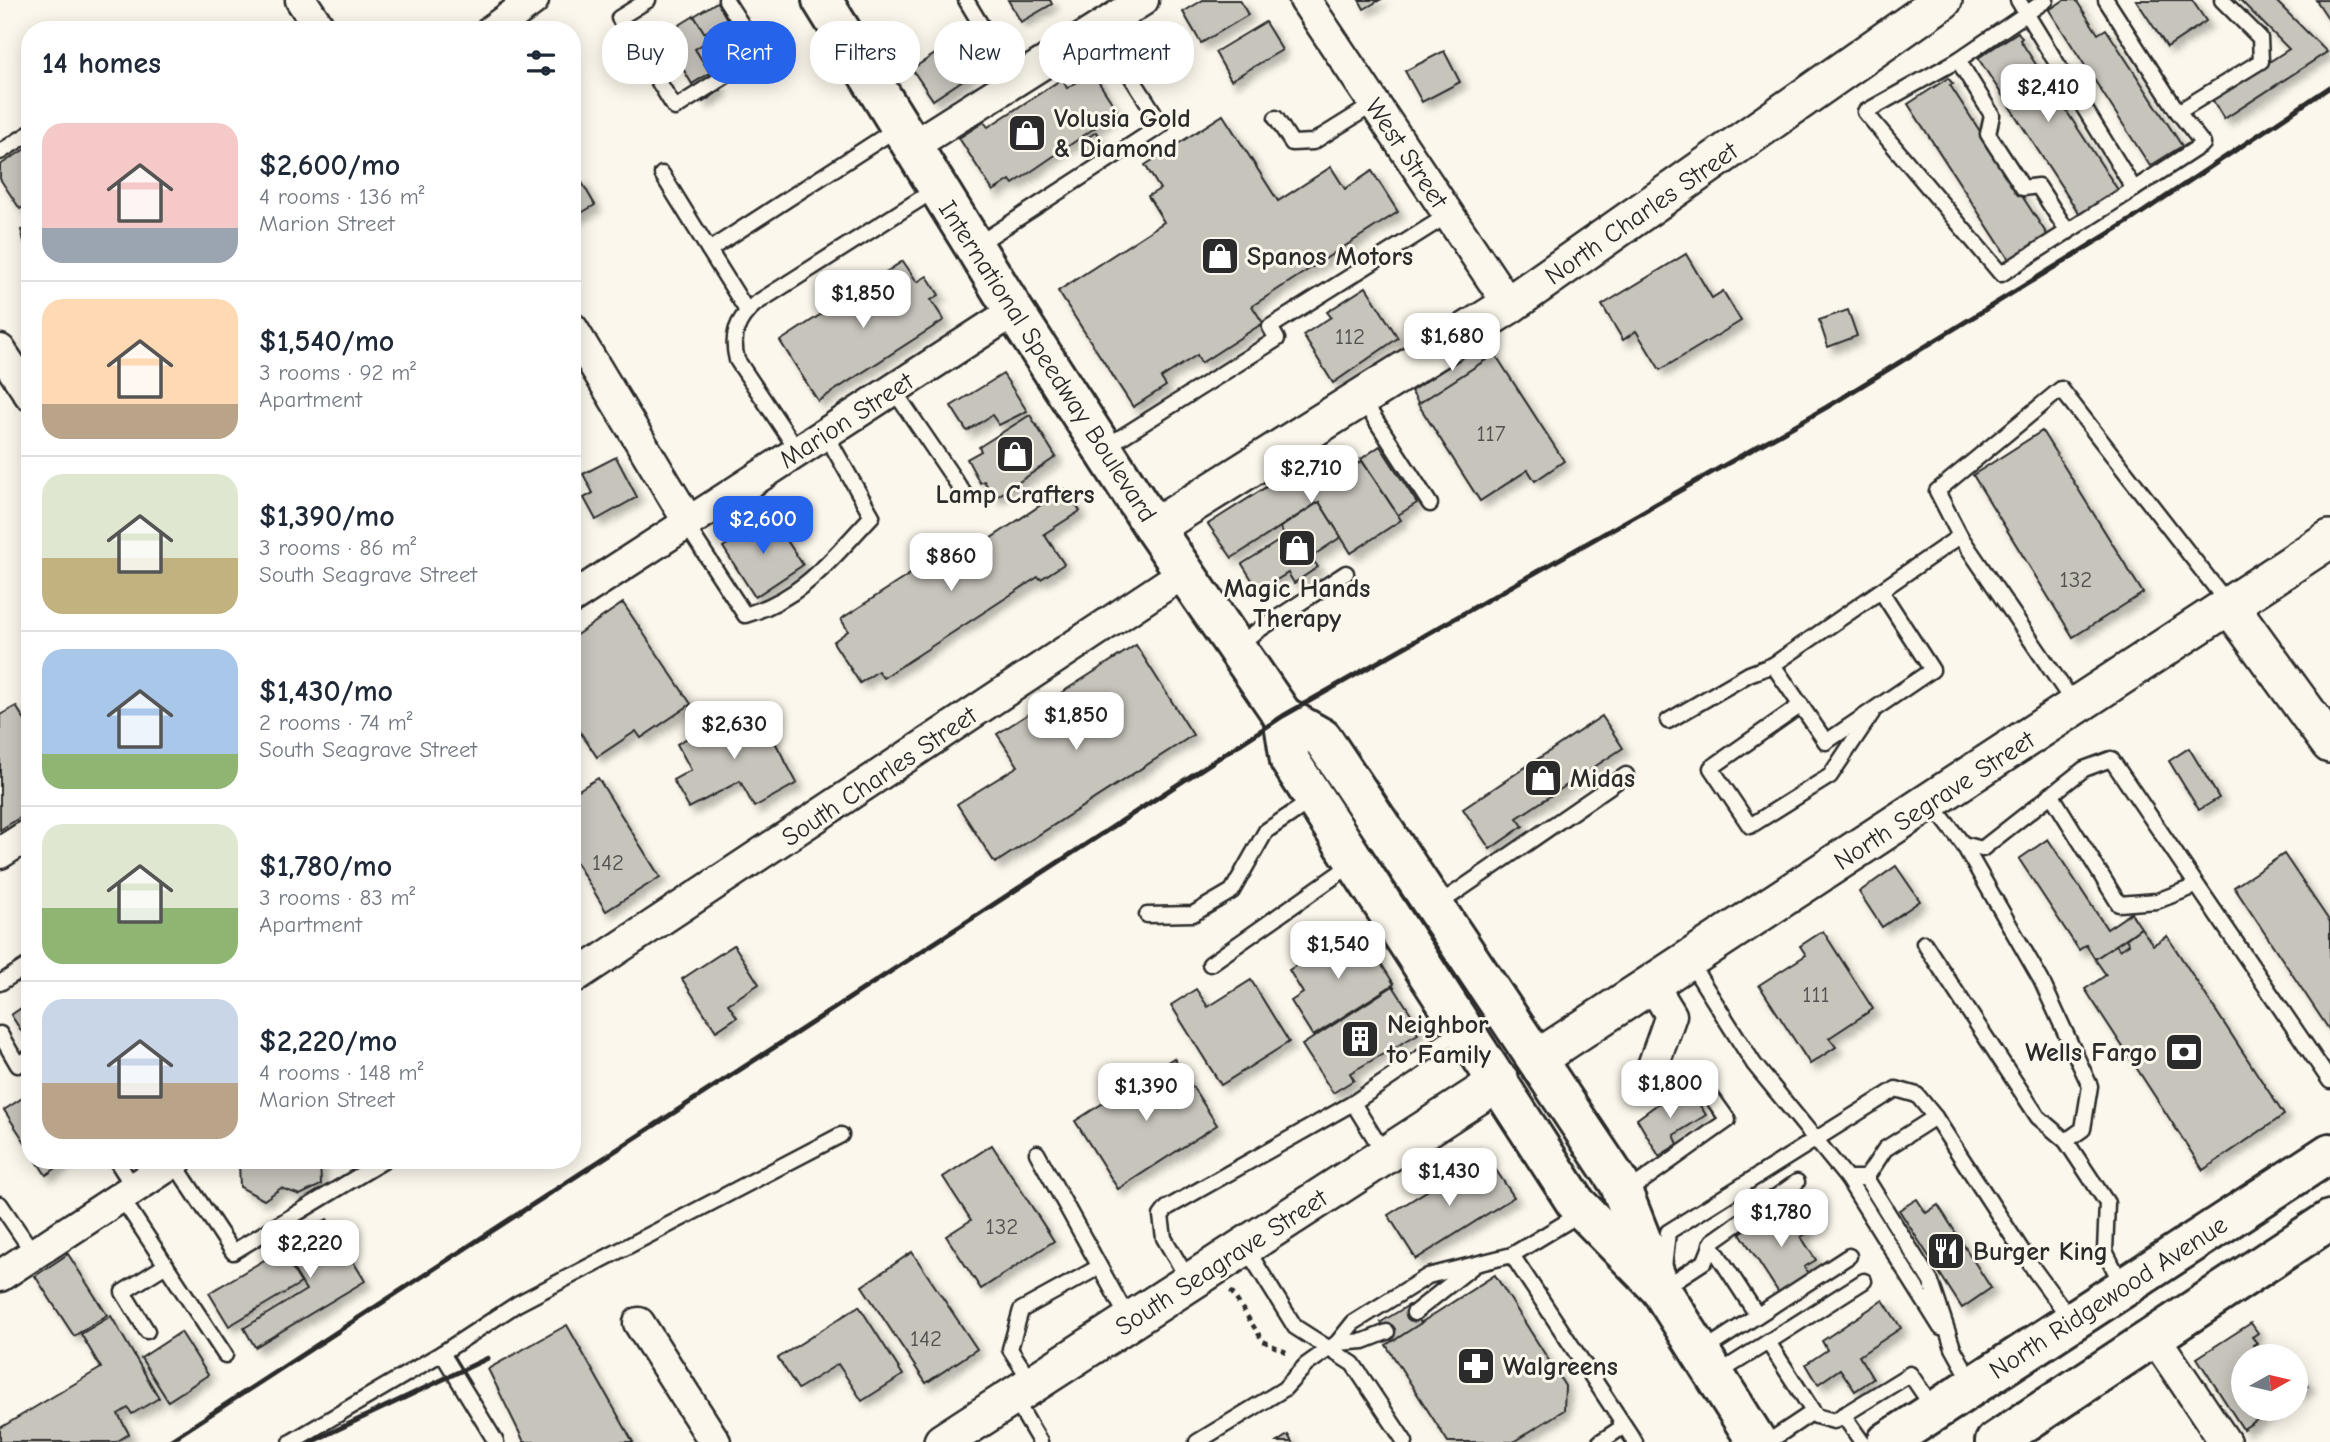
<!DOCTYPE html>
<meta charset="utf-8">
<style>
body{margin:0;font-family:"Comic Neue",sans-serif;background:#f2f2f3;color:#1f2937;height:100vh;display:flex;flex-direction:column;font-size:26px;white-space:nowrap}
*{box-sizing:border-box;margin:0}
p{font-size:23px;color:#747a83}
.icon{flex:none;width:38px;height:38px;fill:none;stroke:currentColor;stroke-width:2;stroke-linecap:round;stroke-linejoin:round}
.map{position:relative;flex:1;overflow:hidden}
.details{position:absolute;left:21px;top:21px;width:560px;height:1148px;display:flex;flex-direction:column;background:#fff;border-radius:28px;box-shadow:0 4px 18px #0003}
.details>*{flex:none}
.top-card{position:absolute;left:602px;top:21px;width:665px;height:63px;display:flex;gap:14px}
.needle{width:46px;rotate:82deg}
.buttons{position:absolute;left:2231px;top:1344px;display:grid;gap:14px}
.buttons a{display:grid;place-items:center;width:77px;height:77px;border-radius:50%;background:#fff;box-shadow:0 4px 18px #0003;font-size:35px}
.price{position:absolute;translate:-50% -60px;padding:0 16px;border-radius:14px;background:#fff;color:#222;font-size:23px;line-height:46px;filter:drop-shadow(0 2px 4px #0008)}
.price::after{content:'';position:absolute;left:50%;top:42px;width:21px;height:16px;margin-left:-10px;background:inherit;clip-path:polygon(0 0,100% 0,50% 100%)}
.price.active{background:#2563eb;color:#fff}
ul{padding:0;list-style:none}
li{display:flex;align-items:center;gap:21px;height:175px;padding:0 21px}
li+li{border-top:2px solid #e0e1e3}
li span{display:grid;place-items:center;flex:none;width:196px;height:140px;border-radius:21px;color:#555}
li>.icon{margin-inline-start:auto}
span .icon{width:84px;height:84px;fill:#fffc;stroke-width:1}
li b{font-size:30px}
h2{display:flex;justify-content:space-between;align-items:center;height:84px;padding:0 21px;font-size:30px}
.tag{padding:0 24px;border-radius:28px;background:#fff;box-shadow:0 4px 18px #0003;font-size:24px;line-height:63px}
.tag.active{background:#2563eb;color:#fff}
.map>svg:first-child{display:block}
</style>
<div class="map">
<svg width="2330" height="1442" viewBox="0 0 2330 1442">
<defs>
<filter id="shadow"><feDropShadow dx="6" dy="6" stdDeviation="3.5" flood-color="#0004"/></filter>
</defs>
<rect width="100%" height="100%" fill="#fbf7ec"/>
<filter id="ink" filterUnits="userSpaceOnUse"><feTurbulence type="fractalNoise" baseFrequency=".0143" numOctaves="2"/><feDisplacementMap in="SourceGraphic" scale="14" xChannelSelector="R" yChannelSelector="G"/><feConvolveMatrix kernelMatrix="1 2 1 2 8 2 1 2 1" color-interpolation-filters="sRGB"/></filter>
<g filter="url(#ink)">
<g fill="#c7c4bc" stroke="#2b2b2b" stroke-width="2" filter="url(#shadow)">
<polygon points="1008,0 1050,0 1052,4 1021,22"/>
<polygon points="1203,0 1240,0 1248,15 1201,43 1183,12"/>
<polygon points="1359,0 1380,0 1364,9"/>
<polygon points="2064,0 2076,0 2098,34 2106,29 2182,146 2150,166 2049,10"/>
<polygon points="2136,0 2192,0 2206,21 2167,47"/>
<polygon points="2240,0 2275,0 2327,52 2224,119 2212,99 2289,49"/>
<polygon points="2316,0 2330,0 2330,21"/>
<polygon points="717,2 727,19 704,33 694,16"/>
<polygon points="694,16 709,40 695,49 710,73 692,84 663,35"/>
<polygon points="1265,22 1282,50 1231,80 1215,52"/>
<polygon points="2018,32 2022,38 2020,40 2118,190 2080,215 1978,58"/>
<polygon points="952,43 969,76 933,100 912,69"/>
<polygon points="1444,51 1460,82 1422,102 1405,71"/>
<polygon points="1092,72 1118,112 1013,184 1010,180 993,191 959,138 984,122 988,127 1062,79 1067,88"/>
<polygon points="710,73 721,90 703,102 692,84"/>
<polygon points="1948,78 1953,84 1950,85 2048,236 2010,261 1908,104"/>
<polygon points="1223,115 1278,201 1331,167 1345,189 1372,171 1398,212 1252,306 1263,323 1201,363 1197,355 1161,378 1166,386 1133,407 1058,291 1164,222 1148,196 1160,189 1145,165"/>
<polygon points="1096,132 1109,152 1093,163 1080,143"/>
<polygon points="30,146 30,203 20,209 0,179 0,165"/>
<polygon points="580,179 595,205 572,218 572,184"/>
<polygon points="30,228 30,260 29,260 21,230"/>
<polygon points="1686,254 1712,298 1723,291 1741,321 1660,370 1636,331 1623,340 1602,305"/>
<polygon points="903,261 917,282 927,276 939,295 931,300 944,320 818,401 780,341"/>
<polygon points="1366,287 1398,338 1333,383 1303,335 1331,317 1327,312"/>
<polygon points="1848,310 1857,336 1828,347 1819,320"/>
<polygon points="1486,342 1494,355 1419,404 1411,391"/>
<polygon points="1495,354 1564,461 1535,481 1528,470 1480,501 1418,404"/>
<polygon points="1003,374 1027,411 999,425 992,415 967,431 951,406"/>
<polygon points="1030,415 1056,457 995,498 984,481 980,483 967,459 981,451 979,447"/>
<polygon points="2042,431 2143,593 2073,637 1973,475"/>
<polygon points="1380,446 1417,503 1398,515 1361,459"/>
<polygon points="1324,450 1345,471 1362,461 1401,520 1351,553 1319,502 1232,558 1208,524"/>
<polygon points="616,457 637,497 596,520 584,498 593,493 583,474"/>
<polygon points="1065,489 1080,511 1044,534 1064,564 1041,579 1038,577 883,678 878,671 860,683 833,642 848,631 841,619 941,554 946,563 977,542 979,546"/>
<polygon points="1319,502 1341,537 1311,557 1318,567 1294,583 1288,573 1259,591 1242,564 1285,537 1280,528"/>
<polygon points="771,516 803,565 755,597 723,547"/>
<polygon points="623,603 691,704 641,738 636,731 597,757 572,720 572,638"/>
<polygon points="1136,645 1193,735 995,863 957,804 1018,766 997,734"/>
<polygon points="16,706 30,729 30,811 0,830 0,715"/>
<polygon points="756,707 797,783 754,807 740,781 689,808 673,780 691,770 677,744 729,715 732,720"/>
<polygon points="1602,716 1623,748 1517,818 1523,826 1490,849 1463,809"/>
<polygon points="2189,748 2219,798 2199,810 2169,761"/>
<polygon points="598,778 660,877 606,911 572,856 572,794"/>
<polygon points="2048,839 2107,929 2131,913 2141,928 2095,959 2086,945 2079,950 2019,859"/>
<polygon points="2284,854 2330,922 2330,1031 2234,887"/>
<polygon points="1896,866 1920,901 1882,927 1859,892"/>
<polygon points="1357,926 1394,984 1313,1036 1291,1001 1303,993 1289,970"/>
<polygon points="2141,928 2153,945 2167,936 2284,1115 2203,1170 2085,989 2106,975 2095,959 2116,945 2120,950 2129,944 2126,939"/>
<polygon points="1823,931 1873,1009 1829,1038 1836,1047 1810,1064 1759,985 1806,955 1800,946"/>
<polygon points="734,945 759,984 728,1004 737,1017 716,1031 682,979"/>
<polygon points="1251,980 1289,1042 1221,1085 1171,1005 1196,989 1208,1007"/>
<polygon points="1393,986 1419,1026 1414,1028 1418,1034 1350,1073 1354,1080 1333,1093 1302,1045"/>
<polygon points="30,1002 30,1036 26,1038 11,1015"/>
<polygon points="1174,1058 1217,1125 1118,1189 1075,1121"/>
<polygon points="1690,1090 1706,1115 1674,1135 1678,1144 1659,1156 1637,1119 1673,1093 1676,1099"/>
<polygon points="30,1093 30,1150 4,1110"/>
<polygon points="992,1145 1054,1241 981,1289 946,1236 971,1220 943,1177"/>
<polygon points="36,1160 68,1160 46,1175"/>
<polygon points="243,1160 320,1160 321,1185 300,1195 281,1188 264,1200 240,1187 239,1163"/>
<polygon points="1475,1161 1485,1177 1496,1170 1514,1197 1416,1259 1388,1215"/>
<polygon points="1917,1199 1926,1213 1938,1205 1991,1288 1962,1308 1899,1210"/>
<polygon points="1782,1206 1788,1216 1795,1211 1809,1232 1801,1237 1816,1260 1804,1267 1810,1277 1781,1296 1740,1233"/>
<polygon points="327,1219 365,1281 255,1347 244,1328 306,1290 280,1247"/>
<polygon points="281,1250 301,1283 229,1326 209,1293"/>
<polygon points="912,1252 977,1349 926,1383 862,1286"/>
<polygon points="68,1254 107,1315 74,1336 35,1276"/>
<polygon points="1495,1275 1565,1386 1564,1410 1513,1442 1448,1442 1386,1345"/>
<polygon points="1883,1300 1901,1328 1859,1356 1873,1379 1855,1391 1840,1369 1818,1384 1806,1364 1827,1350 1822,1341"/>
<polygon points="1409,1305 1421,1323 1393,1341 1381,1322"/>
<polygon points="859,1306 903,1375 862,1401 838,1364 798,1389 778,1358"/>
<polygon points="111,1316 159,1398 132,1414 128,1408 118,1414 129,1434 116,1442 0,1442 0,1428 101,1368 81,1334"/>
<polygon points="2251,1323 2258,1333 2252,1337 2257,1343 2253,1345 2260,1356 2244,1356 2244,1409 2274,1409 2243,1429 2197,1358"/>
<polygon points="567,1325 633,1442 524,1442 488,1369"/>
<polygon points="181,1332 208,1375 168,1401 141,1358"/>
<polygon points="2296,1369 2308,1386 2296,1394"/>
<polygon points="1288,1435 1292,1442 1277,1442"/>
</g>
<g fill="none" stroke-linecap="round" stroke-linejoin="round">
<defs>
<g id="service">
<polyline points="648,0 619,18 675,108 760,54 726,0"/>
<polyline points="966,0 984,30 1001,33 1025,74"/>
<polyline points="2018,0 2134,189 2001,274 1865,112 1958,60 1992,115 1988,134 2023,188 2038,186 2068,232"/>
<polyline points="2106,0 2178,112"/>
<polyline points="1958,60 2046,0"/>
<polyline points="1276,118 1292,143 1313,142 1374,104"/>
<polyline points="0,152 30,133"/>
<polyline points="662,174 709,250"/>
<polyline points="2134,189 2203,144 2178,112 2261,61 2260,38 2222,0"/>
<polyline points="975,246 1162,125 1100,28"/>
<polyline points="747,311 709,250 899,127"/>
<polyline points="893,389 965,495"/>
<polyline points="1362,399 1430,504"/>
<polyline points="1104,448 1277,339 1270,327 1448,215"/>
<path d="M798 451 737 360C731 336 736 321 755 304L936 189"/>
<path d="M685 523 745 615C804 598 832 558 872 516L825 433"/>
<polyline points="1960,536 1937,491 2061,389 2229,605"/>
<polyline points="1881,591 1932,670 1826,742 1773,665 1960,536 2075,705"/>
<polyline points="1236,645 1346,573"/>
<polyline points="1801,705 1711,768 1750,826 1830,776 1872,713"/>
<polyline points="1668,721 1749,674 1773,665"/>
<polyline points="2051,794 2119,904 2157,901 2196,886"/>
<polyline points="1930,802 1963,844 1982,849 2084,769 2111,759 2330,1081"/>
<polyline points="1963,844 2041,980 2090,1086 2083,1129 2066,1141 2107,1203 2105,1251 2122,1285"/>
<polyline points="1436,906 1626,775"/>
<polyline points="1147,915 1193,914 1232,891 1266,831 1312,800"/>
<polyline points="1924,943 2038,1117 2066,1141"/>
<polyline points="1689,961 1754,1064 1847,1178 1866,1178"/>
<polyline points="1210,964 1355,862"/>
<polyline points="0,983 30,964"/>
<polyline points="0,1034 18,1065 30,1057"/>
<polyline points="1037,1153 1129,1320"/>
<polyline points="1384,1153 1353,1103 1461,1030"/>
<polyline points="116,1160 134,1188"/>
<polyline points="174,1163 233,1252 385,1160"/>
<polyline points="1847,1178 1941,1328"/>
<polyline points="1866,1178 1931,1282 1953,1348 1973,1384"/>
<polyline points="1866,1178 1885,1149 1935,1117"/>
<polyline points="1624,1194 1728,1120 1701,1082"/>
<polyline points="121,1197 225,1355"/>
<polyline points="0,1204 34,1254"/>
<polyline points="1583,1212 1512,1255 1635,1442"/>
<polyline points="1711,1244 1757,1315"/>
<polyline points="1246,1248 1295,1327 1353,1364 1405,1442"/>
<polyline points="1664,1268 1668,1232 1896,1089 1917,1095 1935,1117 2035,1271 2071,1320"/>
<polyline points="1189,1281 1164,1238 1161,1216 1167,1208 1353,1103"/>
<polyline points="1662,1289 1705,1261 1713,1241 1797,1182"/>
<polyline points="1414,1313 1472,1267"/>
<polyline points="147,1331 123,1292 166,1265"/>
<polyline points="1768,1342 1864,1281"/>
<polyline points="1337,1343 1364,1341 1387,1332"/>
<polyline points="1701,1352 1849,1256"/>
<polyline points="442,1353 496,1442"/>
<polyline points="1717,1374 1768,1342 1816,1416 1834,1421 1910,1374 1934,1409"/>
<polyline points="1032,1383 1010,1349 1021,1310 1099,1267"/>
<polyline points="1014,1398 1040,1442"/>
<polyline points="1843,1415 1862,1442"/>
<polyline points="291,1442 442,1353 517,1304 841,1135"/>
<polyline points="1197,1442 1284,1389 1306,1365 1337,1343 1353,1323 1428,1276 1512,1255"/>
<polyline points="1600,1442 1624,1426"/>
<polyline points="1768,1442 1813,1412"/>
</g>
<g id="minor">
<polyline points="301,0 321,30"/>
<polyline points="1305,0 1509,305"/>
<polyline points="492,30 533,0"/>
<polyline points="911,147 1143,0"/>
<polyline points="572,328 688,521"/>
<polyline points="0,350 30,395"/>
<polyline points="572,598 1014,311"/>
<polyline points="0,853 30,834"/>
<polyline points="572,979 1185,572"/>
<polyline points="1652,984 1671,1015 1653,1066"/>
<polyline points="0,1276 177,1160"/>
<polyline points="639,1323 715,1442"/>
<polyline points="2155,1338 2225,1442"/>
</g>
<g id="tertiary">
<polyline points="1154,528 1509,305 1943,0"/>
<polyline points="2230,606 2330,744"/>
<polyline points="1537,1059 2330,539"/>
<polyline points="943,1442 1500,1081"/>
</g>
<g id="primary">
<polyline points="822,0 1014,311 1154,528 1283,716 1290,761 1576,1203 1661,1290"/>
<polyline points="1283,716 1322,738 1619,1183 1661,1290 1757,1442"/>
<polyline points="1887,1442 2330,1153"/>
<polyline points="1995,1442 2330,1220"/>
</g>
</defs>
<use href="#service" stroke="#2b2b2b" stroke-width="19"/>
<use href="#minor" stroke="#2b2b2b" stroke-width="35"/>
<use href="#tertiary" stroke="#2b2b2b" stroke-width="42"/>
<use href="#primary" stroke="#2b2b2b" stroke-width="44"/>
<polyline stroke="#2b2b2b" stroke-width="4.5" stroke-dasharray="5 5" stroke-linecap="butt" points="1231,1291 1263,1341 1290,1354"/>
<use href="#service" stroke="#fbf7ec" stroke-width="14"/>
<use href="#minor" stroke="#fbf7ec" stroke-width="30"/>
<use href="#tertiary" stroke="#fbf7ec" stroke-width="37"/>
<use href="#primary" stroke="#fbf7ec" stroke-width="38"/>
<g stroke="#2b2b2b" stroke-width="5">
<polyline points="168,1442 1283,716 1827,407 2134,218 2330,87"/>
<polyline points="311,1442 488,1358"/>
</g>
</g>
</g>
<defs>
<symbol id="shop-square" viewBox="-11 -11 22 22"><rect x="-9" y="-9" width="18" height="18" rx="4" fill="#2b2b2b" stroke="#fbf7ec"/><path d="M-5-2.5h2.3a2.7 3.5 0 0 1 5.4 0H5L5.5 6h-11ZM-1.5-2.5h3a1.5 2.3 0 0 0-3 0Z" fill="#fff"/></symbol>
<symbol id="building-square" viewBox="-11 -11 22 22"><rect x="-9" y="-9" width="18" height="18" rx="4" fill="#2b2b2b" stroke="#fbf7ec"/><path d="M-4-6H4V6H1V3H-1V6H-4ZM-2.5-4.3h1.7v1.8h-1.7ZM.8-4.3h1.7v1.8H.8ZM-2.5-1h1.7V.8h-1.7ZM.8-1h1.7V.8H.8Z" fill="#fff"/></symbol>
<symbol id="bank-square" viewBox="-11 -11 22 22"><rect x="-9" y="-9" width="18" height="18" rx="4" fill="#2b2b2b" stroke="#fbf7ec"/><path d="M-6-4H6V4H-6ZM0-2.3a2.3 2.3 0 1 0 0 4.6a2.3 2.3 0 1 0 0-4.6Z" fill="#fff"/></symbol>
<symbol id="restaurant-square" viewBox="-11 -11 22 22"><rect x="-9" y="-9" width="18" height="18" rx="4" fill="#2b2b2b" stroke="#fbf7ec"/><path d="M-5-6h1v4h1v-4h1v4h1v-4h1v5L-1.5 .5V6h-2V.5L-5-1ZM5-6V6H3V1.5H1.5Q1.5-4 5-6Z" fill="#fff"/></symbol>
<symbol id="pharmacy-square" viewBox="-11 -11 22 22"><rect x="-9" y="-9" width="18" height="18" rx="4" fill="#2b2b2b" stroke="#fbf7ec"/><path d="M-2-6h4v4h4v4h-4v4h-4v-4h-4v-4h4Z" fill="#fff"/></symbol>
</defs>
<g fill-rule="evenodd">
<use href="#shop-square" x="1005" y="111" width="44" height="44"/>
<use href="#shop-square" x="1198" y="234" width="44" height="44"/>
<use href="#shop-square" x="993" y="432" width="44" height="44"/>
<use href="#shop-square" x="1275" y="526" width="44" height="44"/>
<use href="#shop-square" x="1521" y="756" width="44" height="44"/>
<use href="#building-square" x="1338" y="1017" width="44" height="44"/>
<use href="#bank-square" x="2162" y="1030" width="44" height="44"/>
<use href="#restaurant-square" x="1924" y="1229" width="44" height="44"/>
<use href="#pharmacy-square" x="1454" y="1344" width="44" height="44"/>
</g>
<g text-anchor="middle" stroke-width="6" stroke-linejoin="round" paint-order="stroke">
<g font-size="23" fill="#52514f">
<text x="1350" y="344">112</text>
<text x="1491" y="441">117</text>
<text x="2076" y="587">132</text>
<text x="608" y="870">142</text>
<text x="1816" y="1002">111</text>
<text x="1002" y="1234">132</text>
<text x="926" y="1346">142</text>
</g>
<g font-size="26" font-weight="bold" fill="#2b2b2b" stroke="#fbf7ec" text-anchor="start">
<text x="1054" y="127">Volusia Gold<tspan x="1054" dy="30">&amp; Diamond</tspan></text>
<text x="1247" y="265">Spanos Motors</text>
<text x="1015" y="503" text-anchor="middle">Lamp Crafters</text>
<text x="1297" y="597" text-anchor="middle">Magic Hands<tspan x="1297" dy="30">Therapy</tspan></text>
<text x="1570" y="787">Midas</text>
<text x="1387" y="1033">Neighbor<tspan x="1387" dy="30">to Family</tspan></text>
<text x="2157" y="1061" text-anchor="end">Wells Fargo</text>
<text x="1973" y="1260">Burger King</text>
<text x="1503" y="1375">Walgreens</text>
</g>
<g font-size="26" fill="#2b2b2b" stroke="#fbf7ec">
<text transform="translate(1407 153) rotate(56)" y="9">West Street</text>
<text transform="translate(1641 213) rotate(-35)" y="9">North Charles Street</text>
<text transform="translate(1048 361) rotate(57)" y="9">International Speedway Boulevard</text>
<text transform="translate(846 420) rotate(-33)" y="9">Marion Street</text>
<text transform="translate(879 776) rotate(-34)" y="9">South Charles Street</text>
<text transform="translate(1934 800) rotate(-33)" y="9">North Segrave Street</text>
<text transform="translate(1221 1262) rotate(-33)" y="9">South Seagrave Street</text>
<text transform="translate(2108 1297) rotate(-33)" y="9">North Ridgewood Avenue</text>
</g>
</g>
</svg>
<div class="buttons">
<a><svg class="needle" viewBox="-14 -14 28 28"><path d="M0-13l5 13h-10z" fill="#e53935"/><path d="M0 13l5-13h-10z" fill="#747a83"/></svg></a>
</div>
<b class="price" style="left:2048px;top:124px">$2,410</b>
<b class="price" style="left:863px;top:330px">$1,850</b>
<b class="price" style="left:1452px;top:373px">$1,680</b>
<b class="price" style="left:1311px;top:505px">$2,710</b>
<b class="price active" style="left:763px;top:556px">$2,600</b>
<b class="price" style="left:951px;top:593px">$860</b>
<b class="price" style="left:1076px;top:752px">$1,850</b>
<b class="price" style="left:734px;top:761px">$2,630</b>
<b class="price" style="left:1338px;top:981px">$1,540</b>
<b class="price" style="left:1670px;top:1120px">$1,800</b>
<b class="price" style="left:1146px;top:1123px">$1,390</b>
<b class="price" style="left:1449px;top:1208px">$1,430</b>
<b class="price" style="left:1781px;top:1249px">$1,780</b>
<b class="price" style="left:310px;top:1280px">$2,220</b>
<div class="top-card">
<a class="tag">Buy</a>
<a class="tag active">Rent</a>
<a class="tag">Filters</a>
<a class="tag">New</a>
<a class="tag">Apartment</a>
</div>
<section class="details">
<h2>14 homes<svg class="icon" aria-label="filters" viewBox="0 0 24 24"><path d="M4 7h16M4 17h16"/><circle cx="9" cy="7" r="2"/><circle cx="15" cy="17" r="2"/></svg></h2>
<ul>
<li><span style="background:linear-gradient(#f6c9c9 75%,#9aa5b1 0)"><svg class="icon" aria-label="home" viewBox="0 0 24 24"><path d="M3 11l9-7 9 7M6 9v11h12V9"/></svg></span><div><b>$2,600/mo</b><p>4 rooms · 136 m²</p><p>Marion Street</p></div></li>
<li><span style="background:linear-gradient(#ffd9b3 75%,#b9a48a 0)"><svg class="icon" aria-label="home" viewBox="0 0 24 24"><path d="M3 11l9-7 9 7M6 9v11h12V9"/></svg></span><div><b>$1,540/mo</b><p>3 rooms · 92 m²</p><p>Apartment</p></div></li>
<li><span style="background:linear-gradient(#dfe7d0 60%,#c2b280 0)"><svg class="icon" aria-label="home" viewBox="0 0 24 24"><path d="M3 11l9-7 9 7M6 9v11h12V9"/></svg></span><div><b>$1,390/mo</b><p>3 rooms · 86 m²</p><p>South Seagrave Street</p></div></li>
<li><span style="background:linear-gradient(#a9c7e8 75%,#8fb573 0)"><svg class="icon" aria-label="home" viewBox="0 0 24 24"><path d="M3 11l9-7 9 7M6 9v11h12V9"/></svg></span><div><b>$1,430/mo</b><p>2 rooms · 74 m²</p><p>South Seagrave Street</p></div></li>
<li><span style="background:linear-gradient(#dfe7d0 60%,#8fb573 0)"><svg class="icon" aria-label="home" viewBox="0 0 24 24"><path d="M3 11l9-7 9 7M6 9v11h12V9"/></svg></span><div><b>$1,780/mo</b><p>3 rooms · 83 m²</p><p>Apartment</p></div></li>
<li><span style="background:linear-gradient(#c9d6e8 60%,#b9a48a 0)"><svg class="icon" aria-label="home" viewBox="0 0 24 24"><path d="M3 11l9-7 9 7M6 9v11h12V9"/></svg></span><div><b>$2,220/mo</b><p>4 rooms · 148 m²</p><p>Marion Street</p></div></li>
</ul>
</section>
</div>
